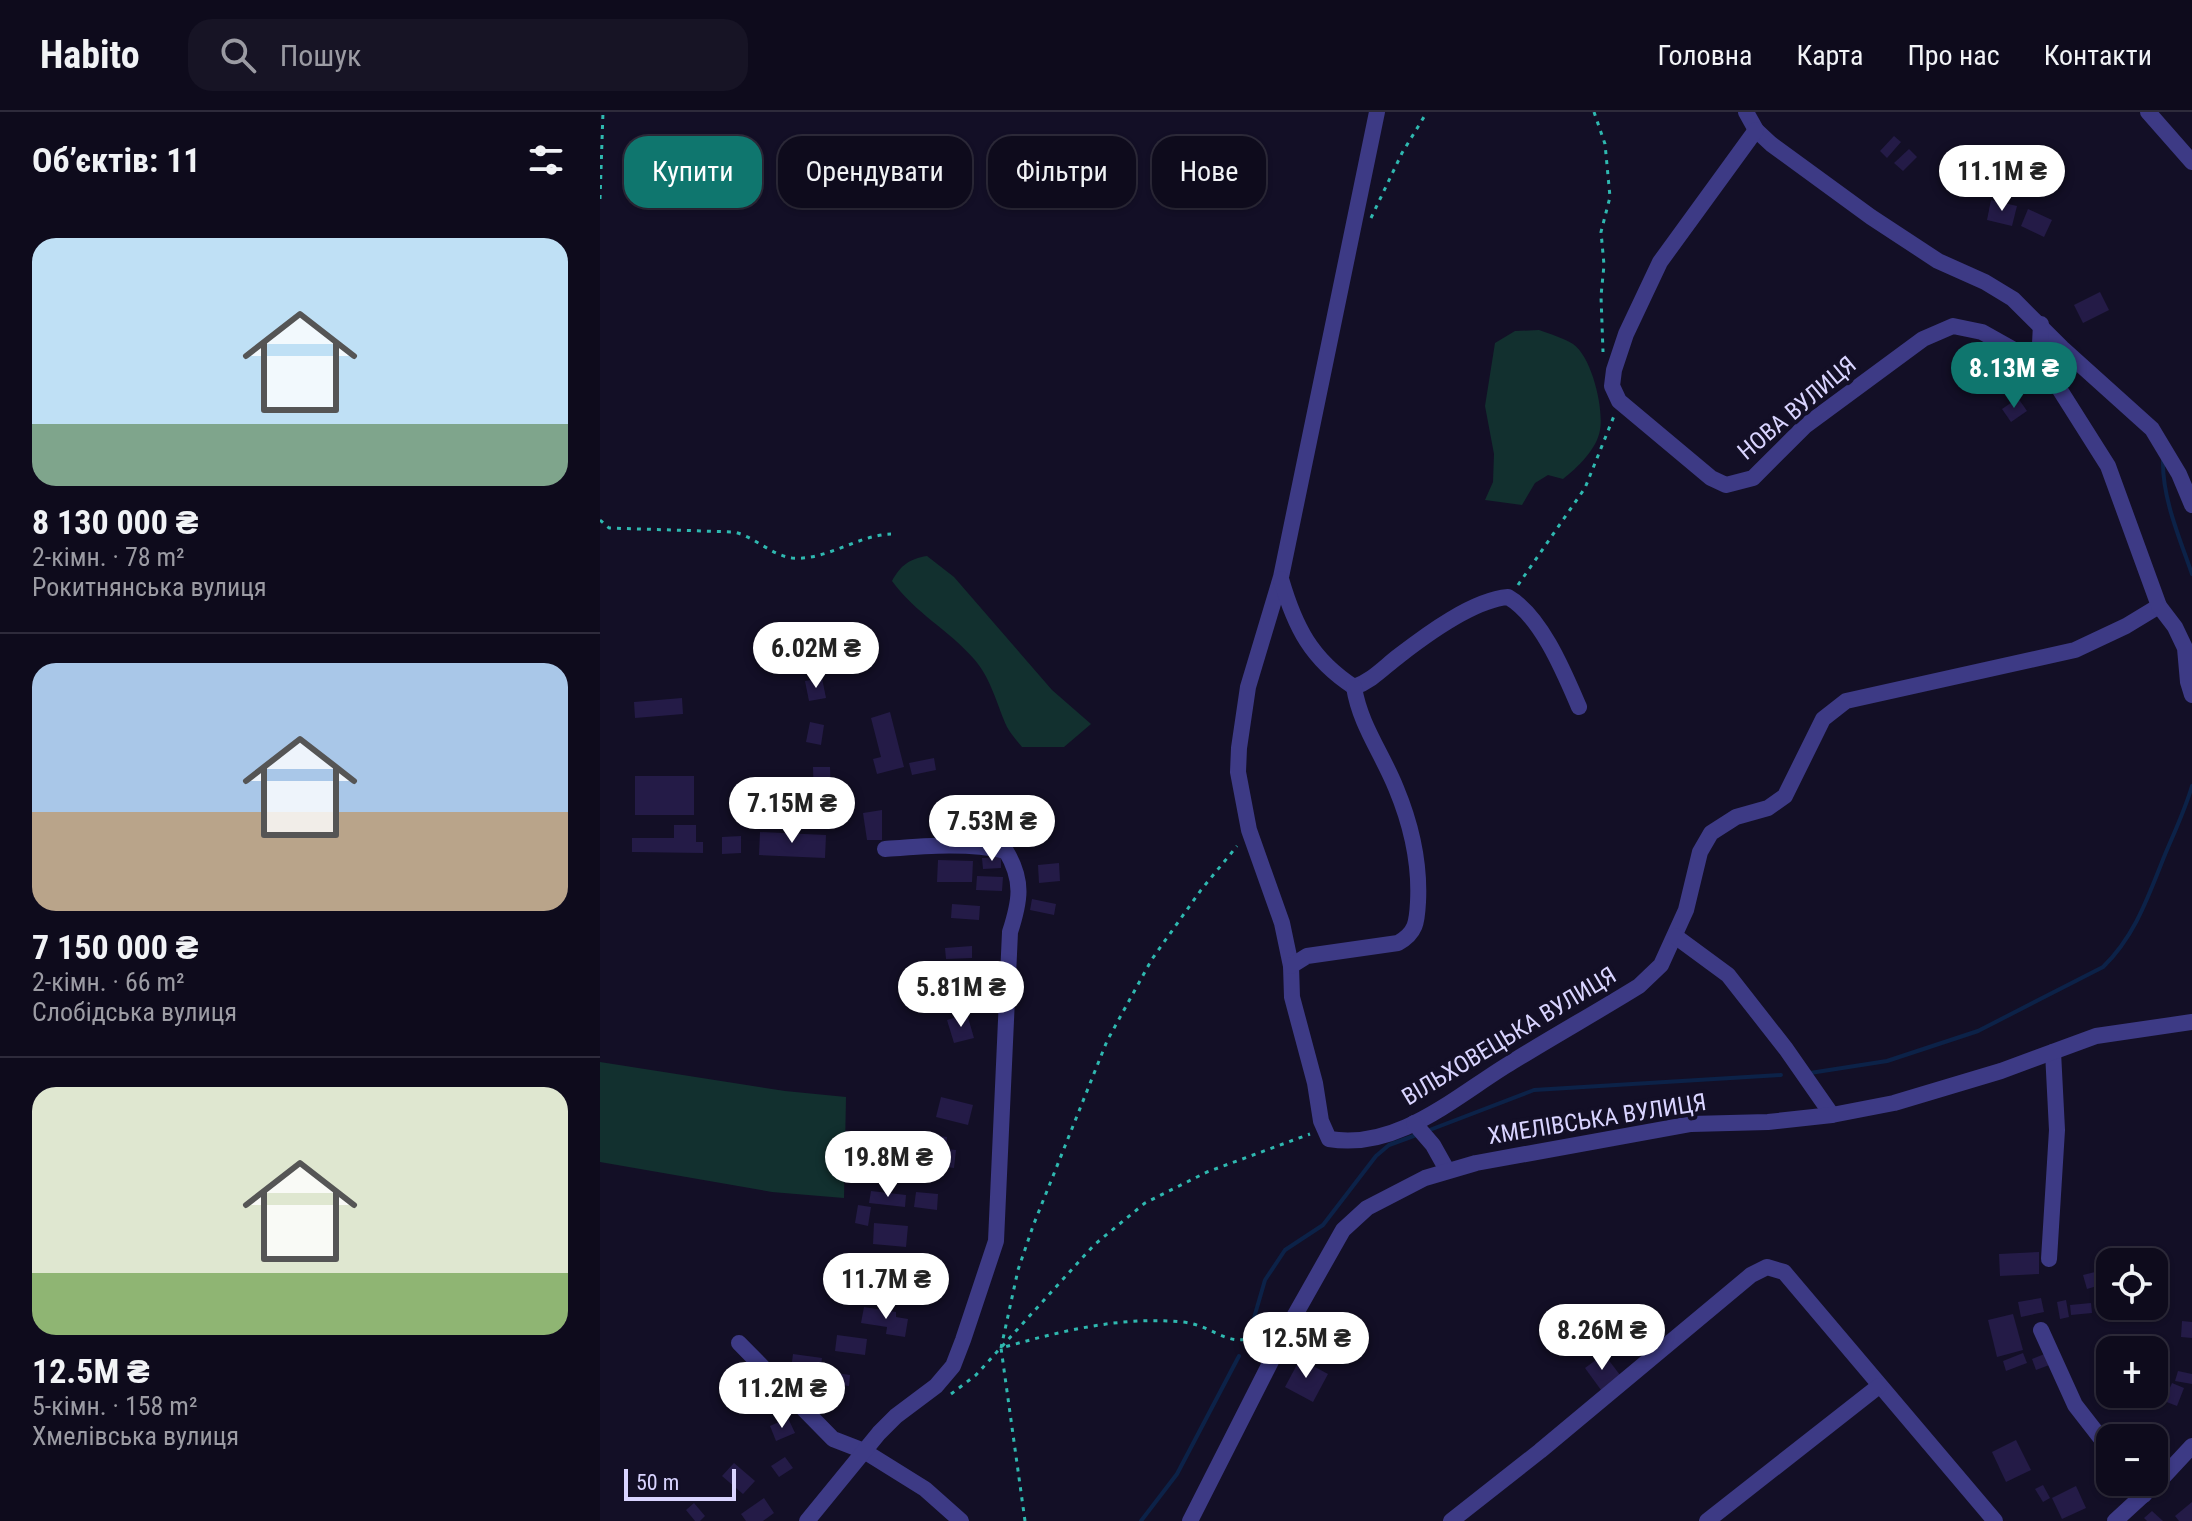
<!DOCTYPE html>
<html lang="uk">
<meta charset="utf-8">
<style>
body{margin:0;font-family:"Roboto Condensed",sans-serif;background:#171425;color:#f1f3f6;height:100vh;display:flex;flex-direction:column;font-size:30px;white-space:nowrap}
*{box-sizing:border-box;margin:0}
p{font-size:26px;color:#9b9ba3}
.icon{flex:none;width:44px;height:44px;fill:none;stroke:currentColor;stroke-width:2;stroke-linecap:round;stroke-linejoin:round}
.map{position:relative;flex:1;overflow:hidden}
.drawer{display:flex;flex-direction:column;background:#0e0b1c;width:600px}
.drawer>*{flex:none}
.banner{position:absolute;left:24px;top:24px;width:760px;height:72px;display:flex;gap:16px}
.tools{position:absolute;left:1496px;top:1136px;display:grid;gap:16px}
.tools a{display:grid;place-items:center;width:72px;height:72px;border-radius:16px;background:#0e0b1c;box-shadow:0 2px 6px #0004,0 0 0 2px #2e2b3b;font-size:40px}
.scale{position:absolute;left:24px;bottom:20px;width:112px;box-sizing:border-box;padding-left:8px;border:4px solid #d9d4ff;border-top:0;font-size:22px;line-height:28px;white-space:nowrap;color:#d9d4ff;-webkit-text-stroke:6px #130f26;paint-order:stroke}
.price{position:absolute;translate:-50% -68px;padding:0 18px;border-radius:28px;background:#fff;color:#222;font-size:26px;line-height:52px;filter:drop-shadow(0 2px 4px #0008)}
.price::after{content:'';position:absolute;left:50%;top:48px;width:24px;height:18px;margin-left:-12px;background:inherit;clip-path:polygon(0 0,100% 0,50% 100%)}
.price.current{background:#0f766e;color:#fff}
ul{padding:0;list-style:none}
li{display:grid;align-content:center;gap:16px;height:424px;padding:0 32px}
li+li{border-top:2px solid #2e2b3b}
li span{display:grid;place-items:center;height:248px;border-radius:24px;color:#555}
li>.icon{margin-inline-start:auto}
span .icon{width:144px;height:144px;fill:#fffc;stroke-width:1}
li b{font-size:34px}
h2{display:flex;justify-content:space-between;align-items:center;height:96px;padding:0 32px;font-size:34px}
.chip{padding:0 28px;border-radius:24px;background:#0e0b1c;box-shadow:0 2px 6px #0004,0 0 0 2px #2e2b3b;font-size:28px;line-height:72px}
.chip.current{background:#0f766e;color:#fff}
header{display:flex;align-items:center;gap:48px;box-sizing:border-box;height:112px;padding:0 40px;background:#0e0b1c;border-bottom:2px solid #2e2b3b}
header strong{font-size:38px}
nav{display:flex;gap:44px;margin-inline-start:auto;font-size:28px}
.search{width:560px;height:72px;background:#171425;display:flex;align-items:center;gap:20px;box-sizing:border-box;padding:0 28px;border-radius:24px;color:#9b9ba3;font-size:30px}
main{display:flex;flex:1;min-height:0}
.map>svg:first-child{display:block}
</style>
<header>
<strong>Habito</strong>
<div class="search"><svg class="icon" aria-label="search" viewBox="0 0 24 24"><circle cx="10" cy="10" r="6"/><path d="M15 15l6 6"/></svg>Пошук</div>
<nav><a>Головна</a><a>Карта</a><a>Про нас</a><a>Контакти</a></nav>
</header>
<main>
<section class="drawer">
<h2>Об’єктів: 11<svg class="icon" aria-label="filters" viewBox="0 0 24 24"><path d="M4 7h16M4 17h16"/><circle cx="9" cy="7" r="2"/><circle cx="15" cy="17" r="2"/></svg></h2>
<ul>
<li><span style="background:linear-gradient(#bfe0f5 75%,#7fa58c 0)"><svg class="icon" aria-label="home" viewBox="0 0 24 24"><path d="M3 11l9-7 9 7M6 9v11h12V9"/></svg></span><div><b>8 130 000 ₴</b><p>2-кімн. · 78 m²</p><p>Рокитнянська вулиця</p></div></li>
<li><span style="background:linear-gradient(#a9c7e8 60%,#b9a48a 0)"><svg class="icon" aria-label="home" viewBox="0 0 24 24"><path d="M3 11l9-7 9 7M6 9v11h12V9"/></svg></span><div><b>7 150 000 ₴</b><p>2-кімн. · 66 m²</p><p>Слобідська вулиця</p></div></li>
<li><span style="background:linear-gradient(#dfe7d0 75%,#8fb573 0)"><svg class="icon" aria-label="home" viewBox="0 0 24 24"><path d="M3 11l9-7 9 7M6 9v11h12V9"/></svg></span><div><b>12.5M ₴</b><p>5-кімн. · 158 m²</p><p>Хмелівська вулиця</p></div></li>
</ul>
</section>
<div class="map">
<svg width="1592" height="1409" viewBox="0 0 1592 1409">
<rect width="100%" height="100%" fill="#130f26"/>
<g fill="#12302f">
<path d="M939 218C950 222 963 226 973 232 992 245 1004 297 1000 318 997 337 977 356 963 367L948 363 935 371 922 393 885 388 893 370 894 342 885 294 895 231 915 219Z"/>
<path d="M327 444 354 465 452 578 491 612 464 635H422C417 629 411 622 407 615 397 593 391 566 374 547 349 518 315 501 292 469 301 453 309 447 327 444Z"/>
<polygon points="0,950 185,979 246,985 244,1086 172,1080 0,1050"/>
</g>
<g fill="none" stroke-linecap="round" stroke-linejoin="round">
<g stroke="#0c2248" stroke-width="4">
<path d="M1563 348C1562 386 1580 427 1592 462"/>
<path d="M1210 961 1287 949 1378 919 1503 855C1535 824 1548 785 1564 745 1574 721 1585 698 1592 674"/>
<polyline points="827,1019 934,978 1181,963"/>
<polyline points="649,1223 665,1168 685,1138 723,1113 776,1044 789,1033 819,1022"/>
<polyline points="541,1409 577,1362 639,1244"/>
</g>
</g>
<g fill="#241b47">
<polygon points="1294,24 1301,30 1287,46 1280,39"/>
<polygon points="1309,37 1317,45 1303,59 1294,51"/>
<polygon points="1391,88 1417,94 1412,114 1387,108"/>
<polygon points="1428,97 1452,108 1444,125 1421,114"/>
<polygon points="1500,180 1509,198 1483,211 1474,193"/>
<polygon points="1418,286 1427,299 1411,310 1402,297"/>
<polygon points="237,520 238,535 216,537 214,522"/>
<polygon points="222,566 226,586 209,589 205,569"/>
<polygon points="82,586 83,602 35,606 34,590"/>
<polygon points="290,600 304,655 277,662 273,647 281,645 271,606"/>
<polygon points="210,610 224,613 221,633 206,630"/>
<polygon points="334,646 336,658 312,663 309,651"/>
<polygon points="213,655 230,655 231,687 214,688"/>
<rect x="35" y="664" width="59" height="39"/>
<polygon points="282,698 282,728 267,728 263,701"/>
<polygon points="74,713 96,713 96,730 103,730 103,741 32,740 32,726 74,726"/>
<polygon points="160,720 226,723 225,746 159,743"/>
<polygon points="141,724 141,741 122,742 122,725"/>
<polygon points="401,745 401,756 383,757 382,746"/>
<polygon points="338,748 373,749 372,770 337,770"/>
<polygon points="459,751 460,769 439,771 438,753"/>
<polygon points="377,764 403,765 402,779 376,778"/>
<polygon points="432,787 456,792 454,803 430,798"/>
<polygon points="352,792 380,794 379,808 351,806"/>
<polygon points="372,834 372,846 346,847 345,836"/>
<polygon points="350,866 353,882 329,885 327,869"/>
<polygon points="367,902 374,926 354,931 347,908"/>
<polygon points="341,985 373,993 368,1013 336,1005"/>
<polygon points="316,1021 347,1025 346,1037 356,1038 354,1056 332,1053 334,1041 314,1039"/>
<polygon points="271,1079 306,1083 305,1095 269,1091"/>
<polygon points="316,1080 338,1082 337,1098 314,1095"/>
<polygon points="258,1093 271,1095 268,1114 255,1111"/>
<polygon points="274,1111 308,1114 306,1135 273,1132"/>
<polygon points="1521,1136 1552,1139 1551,1150 1519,1150"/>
<polygon points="1439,1140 1439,1162 1400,1164 1399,1142"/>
<polygon points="1507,1157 1510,1170 1487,1177 1483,1163"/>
<polygon points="1441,1186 1444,1200 1421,1205 1418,1190"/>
<polygon points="1466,1188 1469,1205 1460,1207 1457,1190"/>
<polygon points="1491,1191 1492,1201 1471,1203 1470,1193"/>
<polygon points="264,1195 296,1200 296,1205 308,1207 305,1225 286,1222 287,1215 261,1211"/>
<polygon points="1413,1202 1423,1238 1397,1245 1388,1208"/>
<polygon points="1582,1209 1592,1210 1592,1226 1581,1225"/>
<polygon points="237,1223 267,1227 265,1243 235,1239"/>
<polygon points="1423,1241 1427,1251 1406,1259 1403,1249"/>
<polygon points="1447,1241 1452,1252 1436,1258 1432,1247"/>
<polygon points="193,1242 222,1246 219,1269 190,1265"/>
<polygon points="1004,1242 1020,1263 1001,1278 985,1256"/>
<polygon points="700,1247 728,1262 713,1290 685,1275"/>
<polygon points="1578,1259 1592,1262 1592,1272 1575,1269"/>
<polygon points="229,1260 250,1263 249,1274 228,1271"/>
<polygon points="1572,1271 1584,1276 1577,1294 1564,1289"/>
<polygon points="188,1306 195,1321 176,1329 170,1314"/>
<polygon points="1416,1328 1431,1358 1406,1370 1392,1340"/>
<polygon points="1566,1341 1574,1350 1559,1364 1554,1359 1554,1351"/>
<polygon points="185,1345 193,1356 179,1365 171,1354"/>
<polygon points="134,1351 155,1369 143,1382 122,1364"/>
<polygon points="1443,1373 1450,1386 1443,1390 1435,1377"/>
<polygon points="1476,1374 1486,1396 1462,1407 1452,1386"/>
<polygon points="164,1386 174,1401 163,1409 146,1409 141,1402"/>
<polygon points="1592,1390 1592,1409 1579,1409 1575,1404"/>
<polygon points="94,1391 105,1404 100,1409 95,1409 86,1398"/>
<polygon points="1552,1399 1563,1409 1547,1409 1544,1406"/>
</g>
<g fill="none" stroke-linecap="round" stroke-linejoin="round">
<g stroke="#2fb8b0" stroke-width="3" stroke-dasharray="4 6" stroke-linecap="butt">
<polyline points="994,0 1005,32 1010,85 1001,120 1004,153 1001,184 1003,240"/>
<polyline points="0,87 3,0"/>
<polyline points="771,106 802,41 827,0"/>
<path d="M0 408 9 416 134 420C155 425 171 443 192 446 226 449 258 423 291 422"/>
<polyline points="918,473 985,376 1014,304"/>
<polyline points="401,1236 418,1158 433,1114 507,929 552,847 601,778 637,734"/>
<polyline points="351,1282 376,1263 494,1133 545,1091 607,1060 710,1022"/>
<path d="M425 1409 401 1236C461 1219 520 1204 583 1210 619 1214 631 1244 669 1216"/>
</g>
<g stroke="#3d3a85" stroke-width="16">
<path d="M777 0 681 465 648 575 639 636 638 660 649 718 682 811 691 854 692 885 715 971 721 1009 729 1027C798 1039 857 983 912 950 954 924 997 900 1039 874L1061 853 1086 798 1100 740 1111 721 1136 705 1168 696 1185 684 1223 607 1246 589 1475 538 1526 514 1559 494"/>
<polyline points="1146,0 1156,18 1171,32 1271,105 1338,149 1385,170 1413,187 1462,236 1552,317 1579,362 1592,393"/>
<polyline points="1548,0 1592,50"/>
<polyline points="1156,18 1060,150 1026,222 1014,258 1012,274 1019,289 1111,366 1126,373 1153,366 1205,314 1323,227 1353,214 1382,220 1439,252 1460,278 1508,354 1559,494 1575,515 1585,536 1588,570 1592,583"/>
<polyline points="1439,252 1441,212"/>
<path d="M681 467C695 515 711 547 754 575 772 569 784 555 800 543 827 522 873 488 908 485 941 504 964 560 979 595"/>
<polyline points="1075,824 1128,863 1186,937 1232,1003"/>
<path d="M691 854 707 844 798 831C816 821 817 810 818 790 820 752 811 712 796 676 782 641 760 613 754 575"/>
<polyline points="814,1011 833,1033 847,1058"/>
<polyline points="1449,1147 1457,1018 1453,940"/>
<polyline points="1441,1218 1475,1293 1510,1338"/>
<polyline points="139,1231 233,1327 264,1339 325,1377 361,1409"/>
<polyline points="1534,1370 1544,1383"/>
<path d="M207 1409 279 1321 296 1304 336 1274 353 1254 363 1228 396 1129 410 820C420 789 424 769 406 739 368 730 324 734 285 737"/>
<polyline points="590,1409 691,1210 743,1118 767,1096 825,1066 876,1051 1091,1012 1168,1010 1232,1003 1294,991 1401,959 1496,924 1592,910"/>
<polyline points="851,1409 940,1339 1151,1163 1167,1155 1184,1160 1395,1409"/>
<polyline points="1107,1409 1279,1274"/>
<polyline points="1515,1409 1565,1363 1592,1334"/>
</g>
</g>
<g text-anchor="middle" stroke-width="8" stroke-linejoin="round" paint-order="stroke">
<g font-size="24" fill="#d9d4ff" stroke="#130f26">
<text transform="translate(1197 296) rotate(-40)" y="8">НОВА ВУЛИЦЯ</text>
<text transform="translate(909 924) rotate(-31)" y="8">ВІЛЬХОВЕЦЬКА ВУЛИЦЯ</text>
<text transform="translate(997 1007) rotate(-9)" y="8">ХМЕЛІВСЬКА ВУЛИЦЯ</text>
</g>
</g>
</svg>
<div class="tools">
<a><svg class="icon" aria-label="locate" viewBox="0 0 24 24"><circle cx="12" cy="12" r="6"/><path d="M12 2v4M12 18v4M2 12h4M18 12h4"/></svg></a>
<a>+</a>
<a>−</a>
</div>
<div class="scale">50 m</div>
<b class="price" style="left:1402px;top:101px">11.1M ₴</b>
<b class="price current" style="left:1414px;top:298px">8.13M ₴</b>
<b class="price" style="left:216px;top:578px">6.02M ₴</b>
<b class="price" style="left:192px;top:733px">7.15M ₴</b>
<b class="price" style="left:392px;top:751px">7.53M ₴</b>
<b class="price" style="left:361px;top:917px">5.81M ₴</b>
<b class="price" style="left:288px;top:1087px">19.8M ₴</b>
<b class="price" style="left:286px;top:1209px">11.7M ₴</b>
<b class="price" style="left:1002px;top:1260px">8.26M ₴</b>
<b class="price" style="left:706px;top:1268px">12.5M ₴</b>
<b class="price" style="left:182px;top:1318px">11.2M ₴</b>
<div class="banner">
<a class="chip current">Купити</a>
<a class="chip">Орендувати</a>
<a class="chip">Фільтри</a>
<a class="chip">Нове</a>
</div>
</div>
</main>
